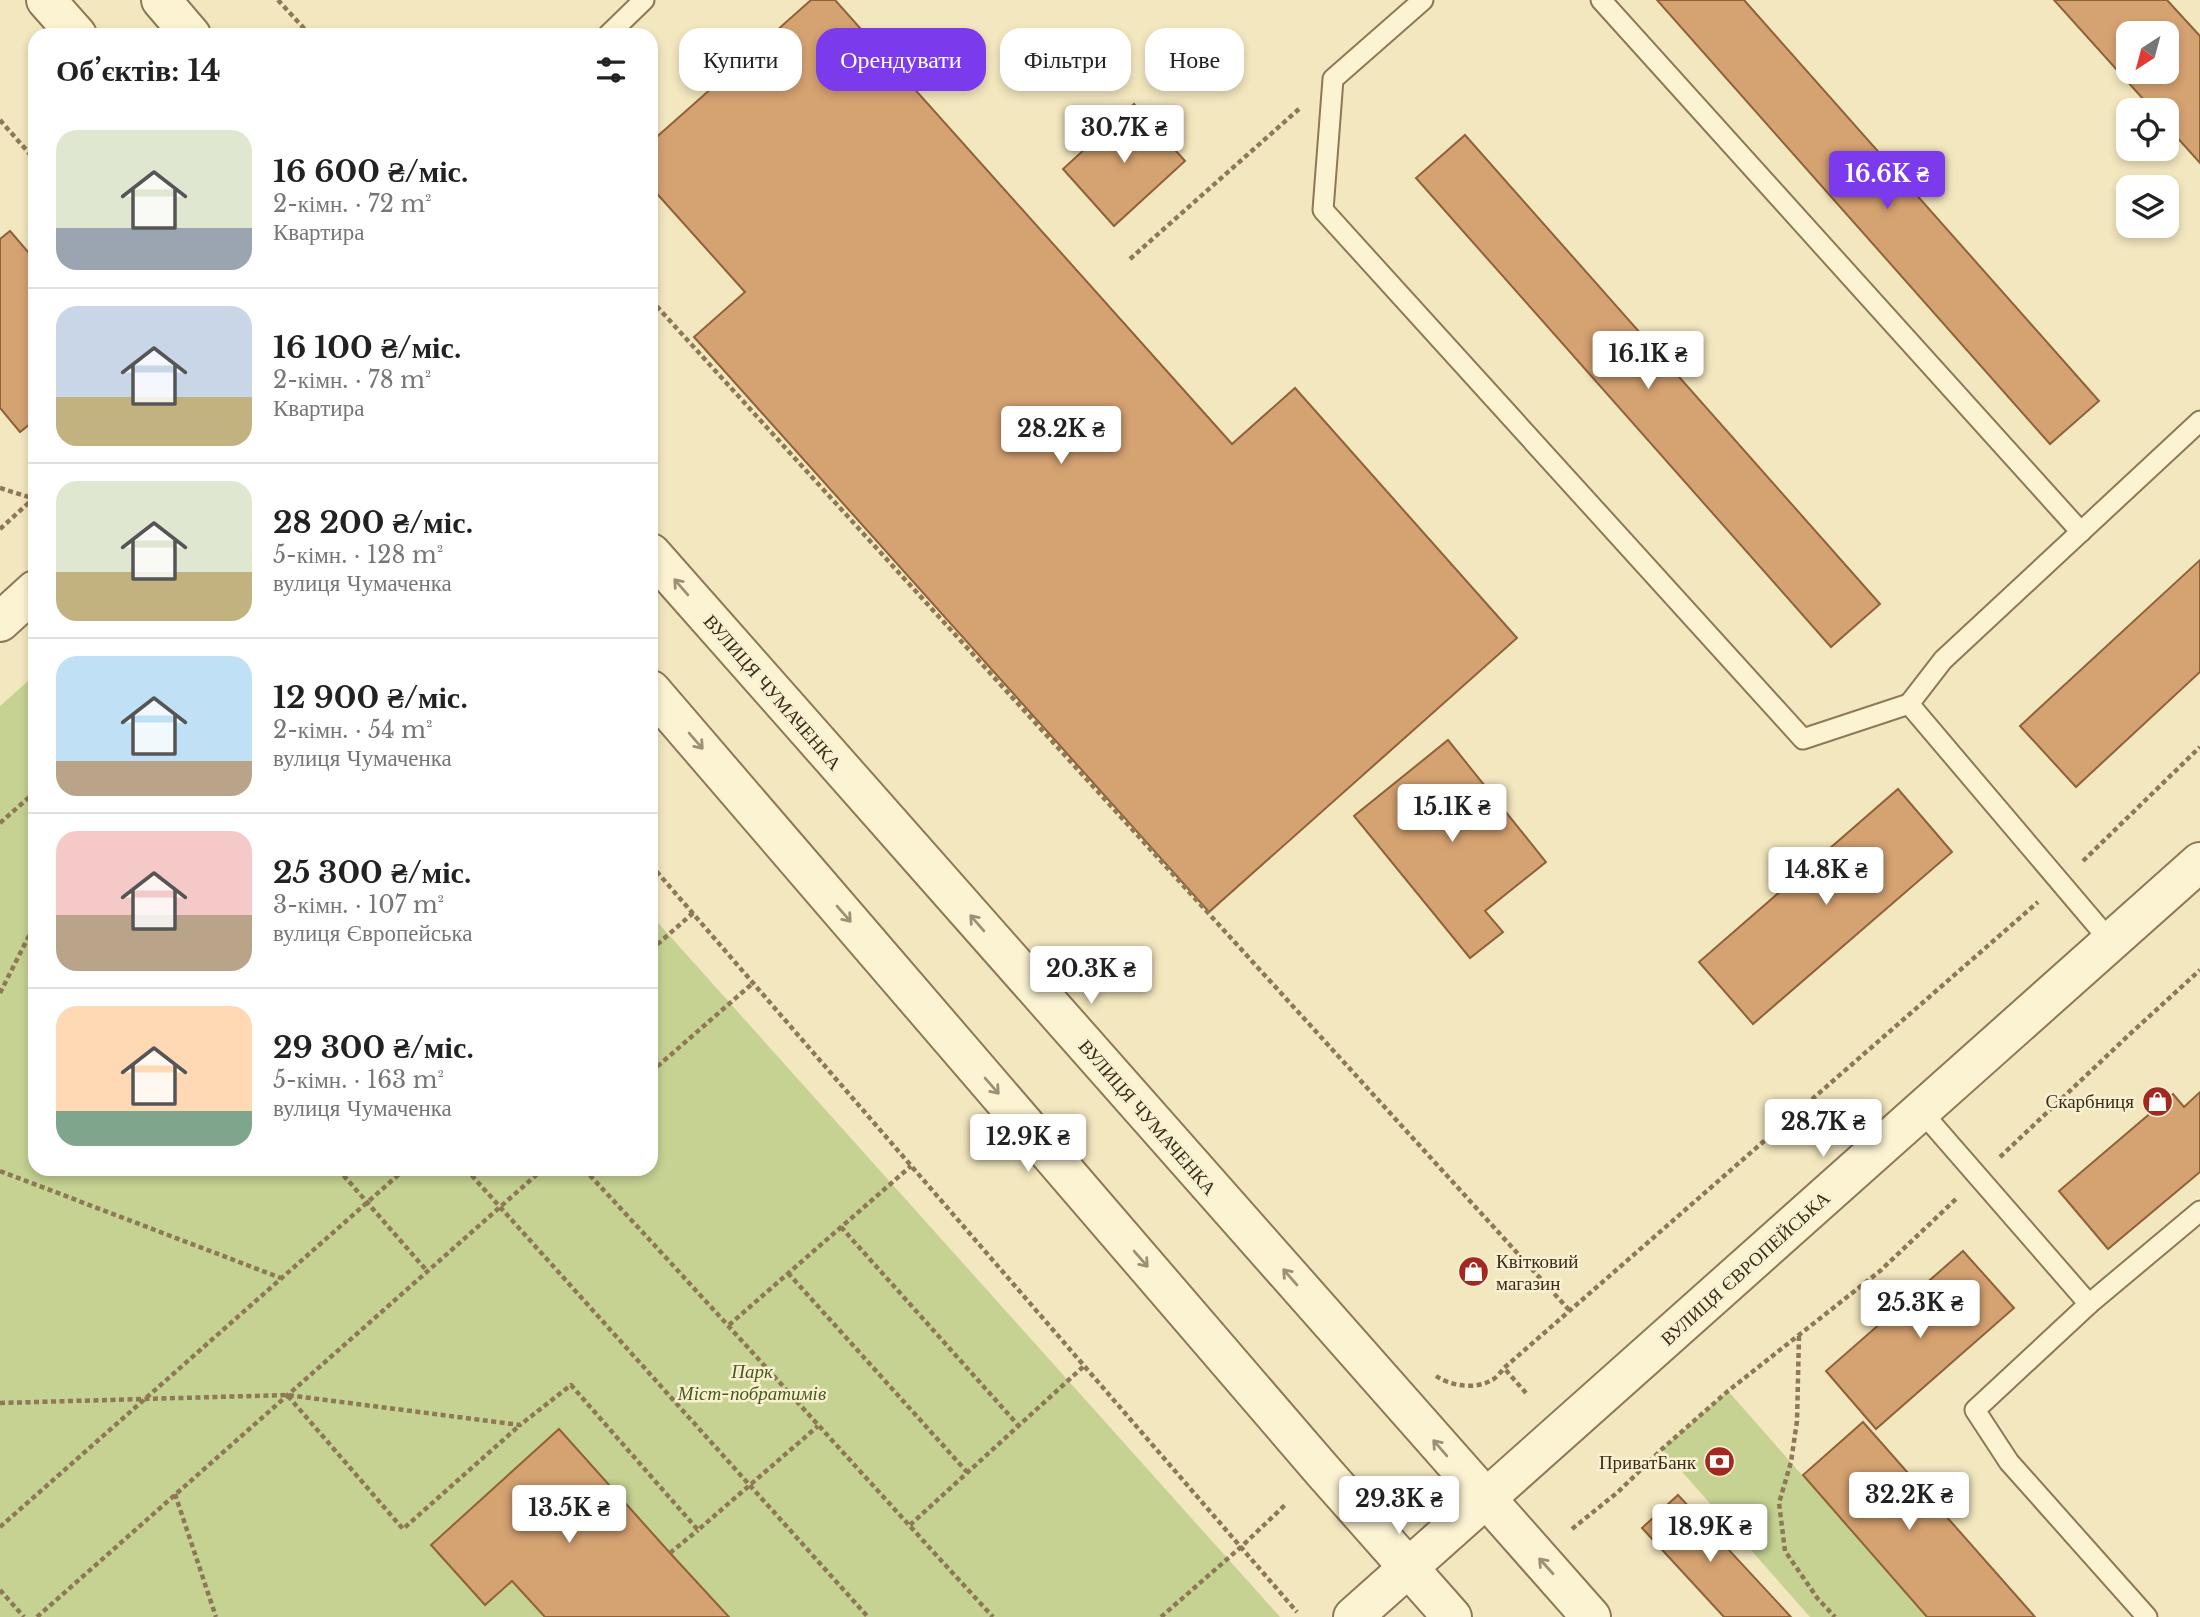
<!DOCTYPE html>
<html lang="uk">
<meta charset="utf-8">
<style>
body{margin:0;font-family:"Libre Baskerville",serif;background:#f6f6f6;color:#222;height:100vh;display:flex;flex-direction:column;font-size:26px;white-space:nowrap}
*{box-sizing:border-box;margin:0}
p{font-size:23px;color:#767676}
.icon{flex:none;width:38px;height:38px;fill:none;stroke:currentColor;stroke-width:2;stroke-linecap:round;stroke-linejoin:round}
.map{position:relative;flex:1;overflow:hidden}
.details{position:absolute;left:28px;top:28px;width:630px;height:1148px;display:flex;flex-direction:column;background:#fff;border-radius:21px;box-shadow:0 4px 10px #0003}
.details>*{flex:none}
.banner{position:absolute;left:679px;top:28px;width:665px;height:63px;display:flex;gap:14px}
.needle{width:46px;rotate:216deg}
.tools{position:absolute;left:2116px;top:21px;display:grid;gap:14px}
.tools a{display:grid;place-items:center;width:63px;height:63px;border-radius:14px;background:#fff;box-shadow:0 4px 10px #0003;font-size:35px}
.price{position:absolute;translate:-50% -60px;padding:0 16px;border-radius:7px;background:#fff;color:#222;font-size:23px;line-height:46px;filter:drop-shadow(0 2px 4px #0008)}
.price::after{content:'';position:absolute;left:50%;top:42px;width:21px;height:16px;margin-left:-10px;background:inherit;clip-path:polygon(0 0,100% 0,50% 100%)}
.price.current{background:#7c3aed;color:#fff}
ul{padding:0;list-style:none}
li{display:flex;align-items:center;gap:21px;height:175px;padding:0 28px}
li+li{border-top:2px solid #e0e0e0}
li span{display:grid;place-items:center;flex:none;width:196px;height:140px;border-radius:21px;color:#555}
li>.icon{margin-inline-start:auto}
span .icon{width:84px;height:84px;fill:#fffc;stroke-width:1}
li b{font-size:30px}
h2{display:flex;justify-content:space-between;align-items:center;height:84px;padding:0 28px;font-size:30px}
.pill{padding:0 24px;border-radius:21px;background:#fff;box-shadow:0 4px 10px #0003;font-size:24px;line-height:63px}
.pill.current{background:#7c3aed;color:#fff}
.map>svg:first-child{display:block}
</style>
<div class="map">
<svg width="2200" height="1617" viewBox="0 0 2200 1617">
<rect width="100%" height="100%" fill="#f3e7bf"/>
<g fill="#c5d292">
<polygon points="35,675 35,1169 651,1169 651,915 1280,1617 0,1617 0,706"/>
<polygon points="1728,1391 1927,1617 1810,1617 1662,1449"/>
</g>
<g fill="#d5a271" stroke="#8f6238" stroke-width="2" fill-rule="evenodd">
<polygon points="811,0 835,0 1232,444 1295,388 1517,638 1209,912 694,337 745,292 651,187 651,142"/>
<polygon points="1657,0 1744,0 2099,401 2050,444"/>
<path d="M2054 0H2167L2200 36V163L2166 125V110H2153ZM2128 33H2166V72H2128Z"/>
<polygon points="1134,104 1185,161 1114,226 1063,169"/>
<polygon points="1465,135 1880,604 1831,647 1416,178"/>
<polygon points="10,231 35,260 35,356 30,361 35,367 35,420 20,432 0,408 0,239"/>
<polygon points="2200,560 2200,672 2076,787 2020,726"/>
<polygon points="1448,740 1546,862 1485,911 1503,932 1470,958 1354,816"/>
<polygon points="1898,789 1952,852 1753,1024 1699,962"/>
<polygon points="2200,1092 2200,1172 2108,1249 2059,1191 2173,1094 2184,1107"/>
<polygon points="1963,1251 2014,1308 1876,1429 1826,1371"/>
<polygon points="1863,1422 2035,1617 1927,1617 1803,1475"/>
<polygon points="559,1429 670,1553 729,1617 545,1617 512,1581 485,1605 431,1545"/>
<polygon points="1678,1495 1791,1617 1724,1617 1642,1528"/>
</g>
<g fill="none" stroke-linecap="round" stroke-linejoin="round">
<defs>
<g id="service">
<polyline points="1423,0 1333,79 1323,210 1803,739 1909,704"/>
<polyline points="1601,0 2081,532"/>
<polyline points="608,35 644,0"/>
<polyline points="2111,942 1909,704 1943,660 2200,421"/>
<polyline points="1921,1111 2089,1304 1975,1410 2009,1462 2147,1617"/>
<polyline points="2089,1304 2200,1211"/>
</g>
<g id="minor">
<polyline points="0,622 35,590"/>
<polyline points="1353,1617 2200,862"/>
</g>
<g id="tertiary">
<polyline points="46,0 77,35"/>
<polyline points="161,0 191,35"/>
<polyline points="651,553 1591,1617"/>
<polyline points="651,690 1322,1470 1452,1617"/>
</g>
</defs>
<use href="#service" stroke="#8e7855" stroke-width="23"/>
<use href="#minor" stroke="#8e7855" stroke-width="42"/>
<use href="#tertiary" stroke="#8e7855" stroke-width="42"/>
<g stroke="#8e7855" stroke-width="4.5" stroke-dasharray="5 3.5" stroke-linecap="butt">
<polyline points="278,0 310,35"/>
<polyline points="0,120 35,160"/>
<polyline points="1130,259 1299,109"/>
<polyline points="651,300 1570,1311"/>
<polyline points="0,488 32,498"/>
<polyline points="0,529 35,497"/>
<polyline points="0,823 35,792"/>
<polyline points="2083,861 2200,747"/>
<polyline points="651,865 1297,1612"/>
<polyline points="651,950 693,913"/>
<polyline points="0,993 35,924"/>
<polyline points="651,1072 753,983"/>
<polyline points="2000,1157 2131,1033 2200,970"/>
<polyline points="338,1169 427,1271"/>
<polyline points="466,1169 868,1617"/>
<path d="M584 1169C722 1317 856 1468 993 1617"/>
<polyline points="0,1171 281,1278"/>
<polyline points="841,1227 1018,1425"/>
<polyline points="788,1273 967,1472"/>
<polyline points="729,1325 911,1166"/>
<polyline points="1799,1336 1797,1421 1791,1462 1779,1503 1785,1551 1818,1599 1835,1617"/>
<path d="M1436 1376C1451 1386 1475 1390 1492 1380 1496 1378 1501 1372 1504 1368"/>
<polyline points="1526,1393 1504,1368 2038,902"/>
<polyline points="288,1396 403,1529 520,1425"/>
<polyline points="0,1403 287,1395 520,1425 571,1385 698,1530 818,1426"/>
<polyline points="175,1494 216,1617"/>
<polyline points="910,1525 1084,1366"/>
<polyline points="0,1527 405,1169"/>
<polyline points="1572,1529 1618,1492 1662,1449 1728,1391 1880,1271 1956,1199"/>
<polyline points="670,1553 698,1530"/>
<polyline points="0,1590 24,1617"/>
<polyline points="37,1617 543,1169"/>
<polyline points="1161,1617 1241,1547 1285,1505"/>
</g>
<use href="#service" stroke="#fcf3d3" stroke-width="19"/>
<use href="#minor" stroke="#fcf3d3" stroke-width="38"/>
<use href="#tertiary" stroke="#fcf3d3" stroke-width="38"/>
</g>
<defs><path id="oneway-shaft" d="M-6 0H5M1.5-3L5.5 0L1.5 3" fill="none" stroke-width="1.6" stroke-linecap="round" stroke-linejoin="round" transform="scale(1.75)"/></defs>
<g stroke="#9c9077">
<use href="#oneway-shaft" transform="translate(681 587) rotate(-131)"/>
<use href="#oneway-shaft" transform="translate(696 741) rotate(49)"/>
<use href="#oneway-shaft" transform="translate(844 914) rotate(49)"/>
<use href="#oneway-shaft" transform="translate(977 923) rotate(-131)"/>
<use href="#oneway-shaft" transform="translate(992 1086) rotate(49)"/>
<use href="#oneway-shaft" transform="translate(1141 1259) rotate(49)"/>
<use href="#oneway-shaft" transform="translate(1290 1277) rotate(-131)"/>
<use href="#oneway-shaft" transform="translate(1440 1448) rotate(-131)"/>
<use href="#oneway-shaft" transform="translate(1546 1566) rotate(-132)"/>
</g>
<defs>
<symbol id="shop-disc" viewBox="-11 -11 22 22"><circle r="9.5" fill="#a3281f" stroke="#f9f0d0"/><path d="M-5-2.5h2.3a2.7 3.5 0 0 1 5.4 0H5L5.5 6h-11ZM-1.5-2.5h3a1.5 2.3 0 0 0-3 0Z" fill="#fff"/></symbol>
<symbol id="bank-disc" viewBox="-11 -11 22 22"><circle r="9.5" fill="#a3281f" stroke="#f9f0d0"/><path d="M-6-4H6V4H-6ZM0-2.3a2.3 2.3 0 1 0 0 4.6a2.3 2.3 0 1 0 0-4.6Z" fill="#fff"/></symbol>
</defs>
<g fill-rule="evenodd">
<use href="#shop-disc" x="2140" y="1084" width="35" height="35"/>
<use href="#shop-disc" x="1456" y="1254" width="35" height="35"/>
<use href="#bank-disc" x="1702" y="1444" width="35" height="35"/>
</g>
<g text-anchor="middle" stroke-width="5" stroke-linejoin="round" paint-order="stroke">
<g font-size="19" fill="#3b2d1b" stroke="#f9f0d0">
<text transform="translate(773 692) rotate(49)" y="7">ВУЛИЦЯ ЧУМАЧЕНКА</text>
<text transform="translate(1148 1117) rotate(49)" y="7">ВУЛИЦЯ ЧУМАЧЕНКА</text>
<text transform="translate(1745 1268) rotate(-42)" y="7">ВУЛИЦЯ ЄВРОПЕЙСЬКА</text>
</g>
<g font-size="19" fill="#3b2d1b" stroke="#f9f0d0" text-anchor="end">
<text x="2134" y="1108">Скарбниця</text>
<text x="1496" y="1268" text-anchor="start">Квітковий<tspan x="1496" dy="22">магазин</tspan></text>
<text x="1696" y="1469">ПриватБанк</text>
</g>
<g font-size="19" font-style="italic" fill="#475a20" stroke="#f9f0d0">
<text x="752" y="1378">Парк<tspan x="752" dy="22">Міст-побратимів</tspan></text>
</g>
</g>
</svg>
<div class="tools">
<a><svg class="needle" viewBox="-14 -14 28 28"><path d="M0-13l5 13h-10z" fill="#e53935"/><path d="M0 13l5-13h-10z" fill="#767676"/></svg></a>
<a><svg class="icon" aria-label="locate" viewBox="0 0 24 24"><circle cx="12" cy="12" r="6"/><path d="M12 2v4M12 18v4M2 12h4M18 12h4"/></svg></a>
<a><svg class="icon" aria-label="layers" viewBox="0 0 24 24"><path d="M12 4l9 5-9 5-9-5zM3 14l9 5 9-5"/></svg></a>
</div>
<b class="price" style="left:1124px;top:165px">30.7K ₴</b>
<b class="price current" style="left:1887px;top:211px">16.6K ₴</b>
<b class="price" style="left:1648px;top:391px">16.1K ₴</b>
<b class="price" style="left:1061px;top:466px">28.2K ₴</b>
<b class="price" style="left:1452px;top:844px">15.1K ₴</b>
<b class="price" style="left:1826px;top:907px">14.8K ₴</b>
<b class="price" style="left:1091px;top:1006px">20.3K ₴</b>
<b class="price" style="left:1823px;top:1159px">28.7K ₴</b>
<b class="price" style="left:1028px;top:1174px">12.9K ₴</b>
<b class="price" style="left:1920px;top:1340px">25.3K ₴</b>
<b class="price" style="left:1909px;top:1532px">32.2K ₴</b>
<b class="price" style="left:1399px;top:1536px">29.3K ₴</b>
<b class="price" style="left:569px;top:1545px">13.5K ₴</b>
<b class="price" style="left:1710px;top:1564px">18.9K ₴</b>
<div class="banner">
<a class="pill">Купити</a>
<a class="pill current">Орендувати</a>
<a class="pill">Фільтри</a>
<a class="pill">Нове</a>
</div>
<section class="details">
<h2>Об’єктів: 14<svg class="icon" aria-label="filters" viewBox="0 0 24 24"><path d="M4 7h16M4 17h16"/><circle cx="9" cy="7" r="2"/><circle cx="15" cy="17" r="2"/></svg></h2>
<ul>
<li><span style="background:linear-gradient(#dfe7d0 70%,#9aa5b1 0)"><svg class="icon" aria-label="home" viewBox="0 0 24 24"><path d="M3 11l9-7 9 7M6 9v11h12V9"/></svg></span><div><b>16 600 ₴/міс.</b><p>2-кімн. · 72 m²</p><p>Квартира</p></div></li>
<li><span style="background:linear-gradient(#c9d6e8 65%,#c2b280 0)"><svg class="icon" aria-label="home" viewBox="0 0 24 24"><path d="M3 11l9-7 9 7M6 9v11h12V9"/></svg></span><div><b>16 100 ₴/міс.</b><p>2-кімн. · 78 m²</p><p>Квартира</p></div></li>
<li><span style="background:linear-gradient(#dfe7d0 65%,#c2b280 0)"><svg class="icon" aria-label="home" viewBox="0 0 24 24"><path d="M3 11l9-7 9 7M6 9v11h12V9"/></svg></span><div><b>28 200 ₴/міс.</b><p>5-кімн. · 128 m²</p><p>вулиця Чумаченка</p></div></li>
<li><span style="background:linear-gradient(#bfe0f5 75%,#b9a48a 0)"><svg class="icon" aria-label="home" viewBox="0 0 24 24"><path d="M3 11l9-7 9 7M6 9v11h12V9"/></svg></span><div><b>12 900 ₴/міс.</b><p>2-кімн. · 54 m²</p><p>вулиця Чумаченка</p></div></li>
<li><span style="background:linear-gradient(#f6c9c9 60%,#b9a48a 0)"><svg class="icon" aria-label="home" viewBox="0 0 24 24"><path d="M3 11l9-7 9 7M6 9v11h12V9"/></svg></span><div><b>25 300 ₴/міс.</b><p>3-кімн. · 107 m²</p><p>вулиця Європейська</p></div></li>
<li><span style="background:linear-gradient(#ffd9b3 75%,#7fa58c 0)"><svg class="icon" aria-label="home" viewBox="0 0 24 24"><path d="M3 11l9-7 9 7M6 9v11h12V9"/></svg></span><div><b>29 300 ₴/міс.</b><p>5-кімн. · 163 m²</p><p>вулиця Чумаченка</p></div></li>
</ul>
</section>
</div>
